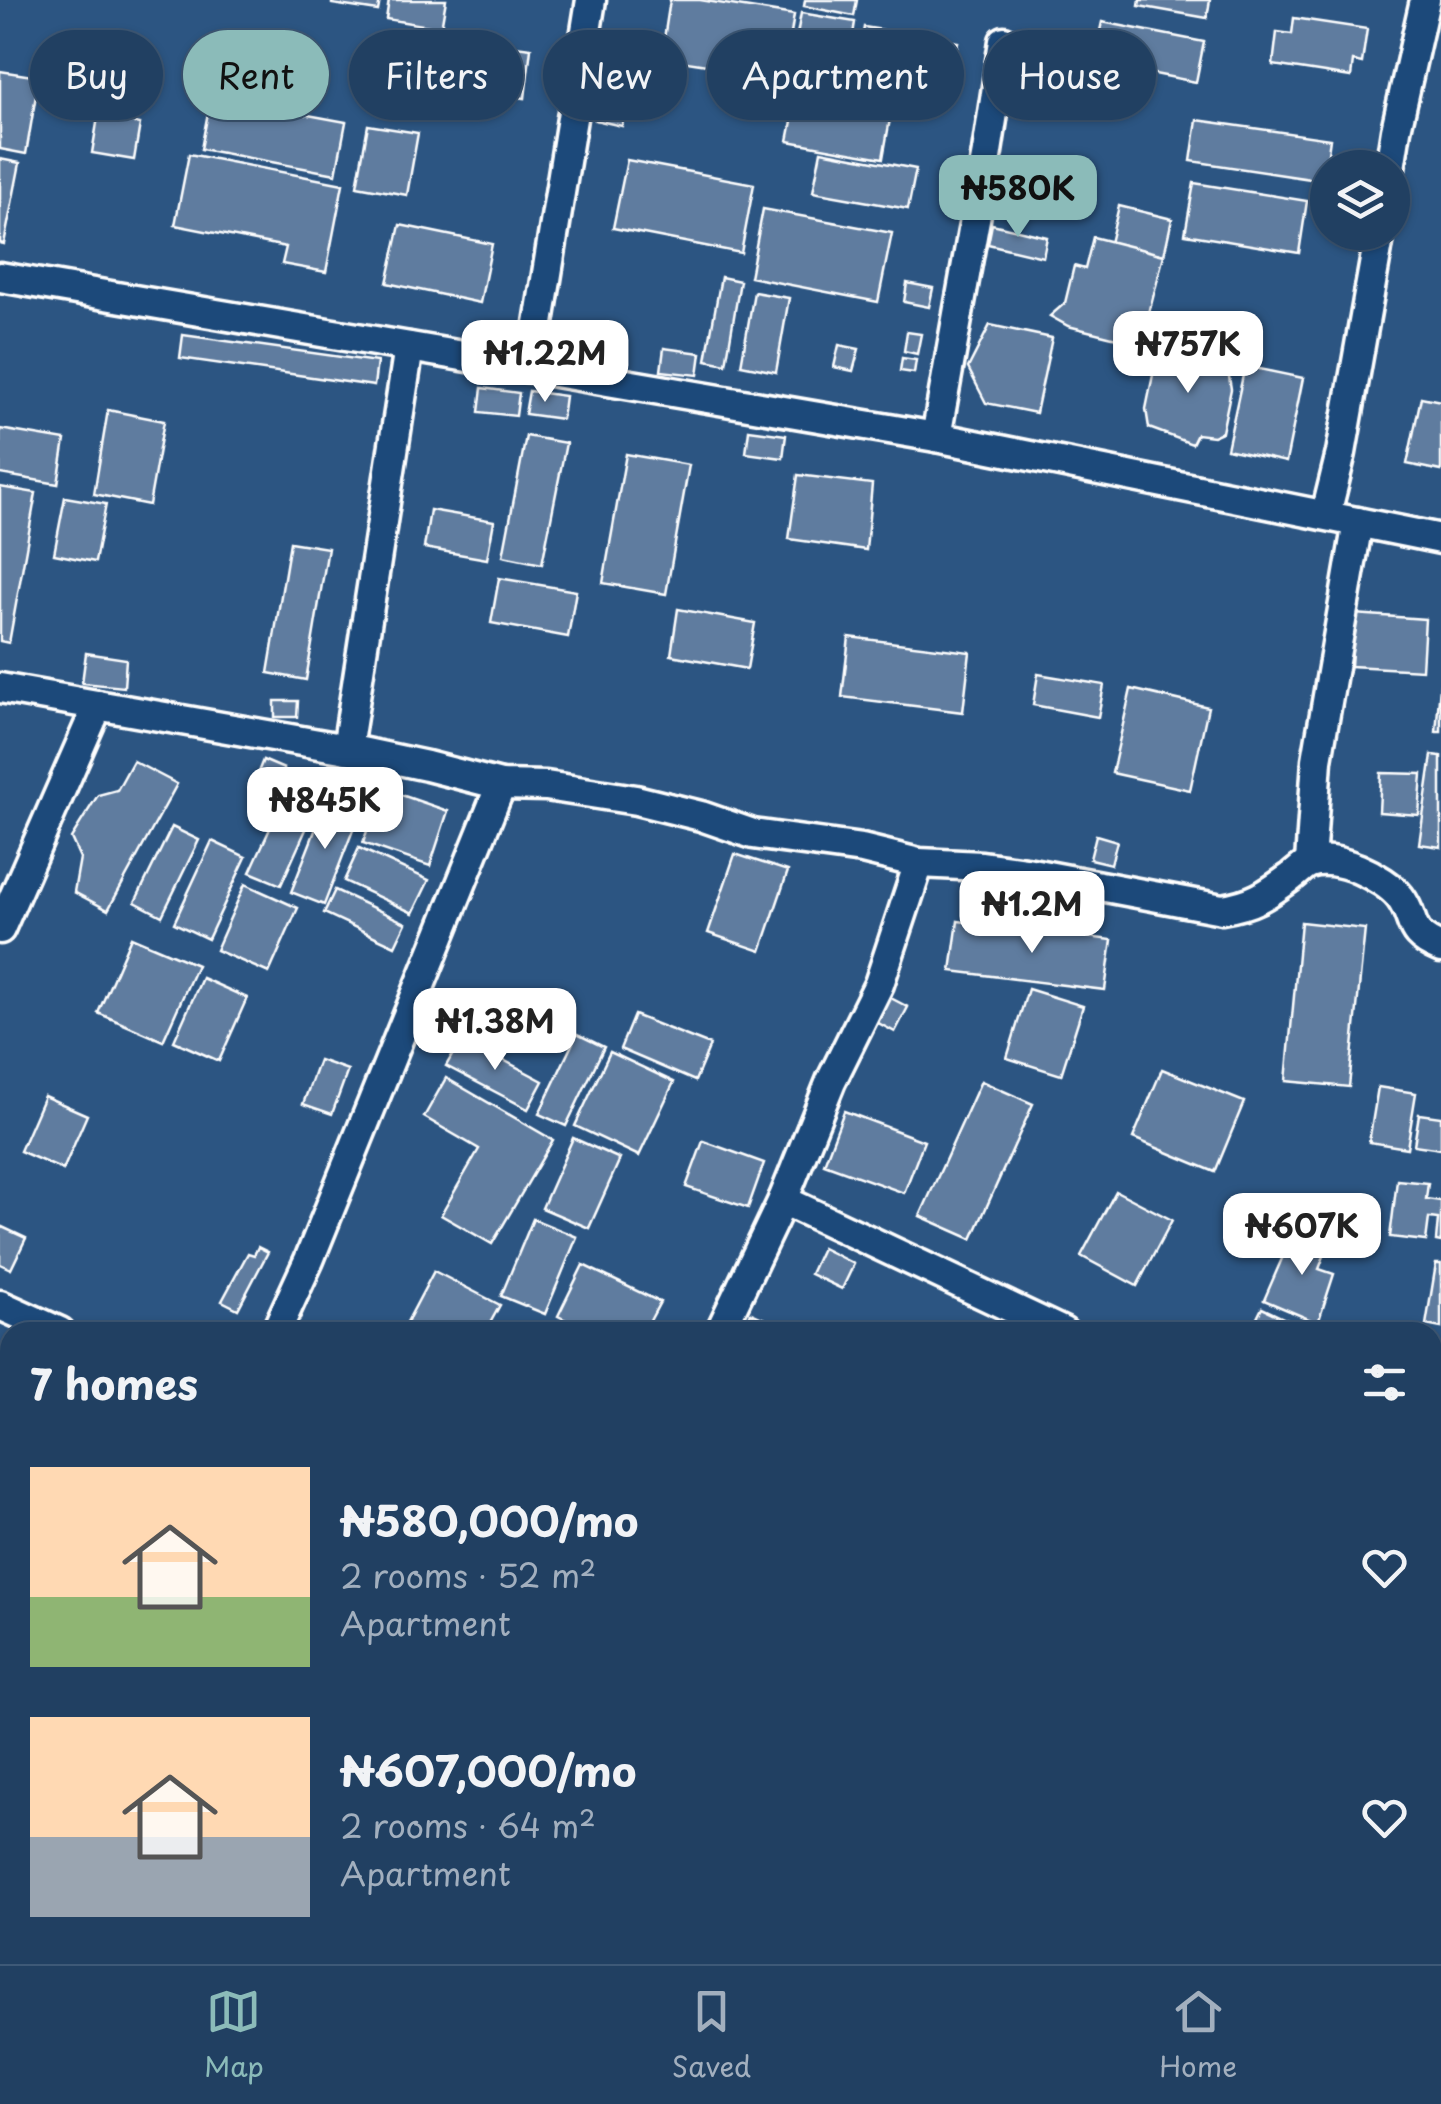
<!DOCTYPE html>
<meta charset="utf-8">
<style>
body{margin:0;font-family:"Playpen Sans",sans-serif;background:#2d4b6b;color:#f1f3f6;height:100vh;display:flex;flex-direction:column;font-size:38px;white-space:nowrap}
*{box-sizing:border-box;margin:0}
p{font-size:32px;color:#a2afbe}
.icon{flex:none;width:55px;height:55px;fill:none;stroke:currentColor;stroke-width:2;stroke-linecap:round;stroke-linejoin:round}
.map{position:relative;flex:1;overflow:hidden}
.drawer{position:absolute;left:0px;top:1322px;width:1442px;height:642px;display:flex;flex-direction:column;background:#214062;border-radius:30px 30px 0 0;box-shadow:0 2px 8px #0004,0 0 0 2px #3e5977}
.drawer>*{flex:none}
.top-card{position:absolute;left:30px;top:30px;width:1382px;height:90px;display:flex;gap:20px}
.buttons{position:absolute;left:1310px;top:150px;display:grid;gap:20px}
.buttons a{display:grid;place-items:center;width:100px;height:100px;border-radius:50%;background:#214062;box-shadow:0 2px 8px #0004,0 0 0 2px #3e5977;font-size:50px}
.price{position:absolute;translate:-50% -85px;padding:0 22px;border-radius:20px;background:#fff;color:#222;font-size:32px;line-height:65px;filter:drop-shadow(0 2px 5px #0008)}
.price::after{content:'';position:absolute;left:50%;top:60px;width:30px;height:22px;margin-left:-15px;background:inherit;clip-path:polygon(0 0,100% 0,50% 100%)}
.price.selected{background:#8bbbb9;color:#111}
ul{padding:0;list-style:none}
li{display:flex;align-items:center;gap:30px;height:250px;padding:0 30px}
li span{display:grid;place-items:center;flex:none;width:280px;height:200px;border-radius:0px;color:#555}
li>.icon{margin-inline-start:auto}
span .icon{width:120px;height:120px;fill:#fffc;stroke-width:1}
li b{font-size:42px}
h2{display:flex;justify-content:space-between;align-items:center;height:120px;padding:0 30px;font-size:42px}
.chip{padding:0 35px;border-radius:45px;background:#214062;box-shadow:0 2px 8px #0004,0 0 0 2px #3e5977;font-size:35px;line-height:90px}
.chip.selected{background:#8bbbb9;color:#111}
.dock{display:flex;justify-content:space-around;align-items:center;height:140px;border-top:2px solid #3e5977;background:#214062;font-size:28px;color:#a2afbe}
.dock a{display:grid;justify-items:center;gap:5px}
.dock .selected{color:#8bbbb9}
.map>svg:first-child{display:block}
</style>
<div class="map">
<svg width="1441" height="1964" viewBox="0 0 1441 1964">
<rect width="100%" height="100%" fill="#2c5582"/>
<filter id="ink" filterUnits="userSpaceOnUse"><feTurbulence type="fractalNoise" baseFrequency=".01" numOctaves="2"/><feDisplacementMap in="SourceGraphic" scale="20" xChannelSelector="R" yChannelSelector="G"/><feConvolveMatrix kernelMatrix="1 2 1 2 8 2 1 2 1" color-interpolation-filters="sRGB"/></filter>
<g filter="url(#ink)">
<g fill="#5e7c9f" stroke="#fff" stroke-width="2.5">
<polygon points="332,0 380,0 378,11 332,4"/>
<polygon points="389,0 446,0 441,28 386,19"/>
<polygon points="670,0 700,0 794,15 784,77 661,58"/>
<polygon points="805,0 857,0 854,16 804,6"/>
<polygon points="1140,0 1210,0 1207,18 1139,6"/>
<polygon points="801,13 855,22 849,60 794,51"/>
<polygon points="1294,18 1367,29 1362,63 1353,61 1351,77 1273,65 1277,32 1292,34"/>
<polygon points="1102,22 1204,42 1196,82 1093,62"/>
<polygon points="864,27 958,42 951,79 858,64"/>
<polygon points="469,40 531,48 525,98 462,90"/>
<polygon points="796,60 827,66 819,103 789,97"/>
<polygon points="0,71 39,77 26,154 0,149"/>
<polygon points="604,73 621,77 622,73 653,81 645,114 625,109 622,126 595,120"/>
<polygon points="211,97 346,122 336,174 201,149"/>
<polygon points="796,101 890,119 883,158 788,141"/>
<polygon points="98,117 140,124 134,160 92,153"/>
<polygon points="1197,120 1330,139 1324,181 1191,161"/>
<polygon points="368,125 418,133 407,195 357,186"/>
<polygon points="821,151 916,169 908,209 813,192"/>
<polygon points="189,154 343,184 326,272 282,264 286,247 175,225"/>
<polygon points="0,159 20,163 4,244 0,243"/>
<polygon points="627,160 754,184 741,253 613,228"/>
<polygon points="997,178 1022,182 1019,204 993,199"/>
<polygon points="1194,183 1307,201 1299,253 1185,234"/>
<polygon points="1119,206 1172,219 1164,255 1110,243"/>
<polygon points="763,209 892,233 878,302 750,277"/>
<polygon points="992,224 1047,237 1043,257 988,244"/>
<polygon points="400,225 492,244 480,303 387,283"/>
<polygon points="1093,237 1164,255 1141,344 1068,326 1050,316 1065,303 1074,266 1085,269"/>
<polygon points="721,277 740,281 726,364 706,360"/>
<polygon points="907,283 933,288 929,307 904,302"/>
<polygon points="754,292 789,298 776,372 741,365"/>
<polygon points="990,325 1052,338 1036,413 986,403 968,368"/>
<polygon points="907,332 921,334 917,354 904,351"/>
<polygon points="183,335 377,362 374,386 180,358"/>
<polygon points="839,345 859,349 853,371 834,367"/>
<polygon points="664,348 701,353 698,375 661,371"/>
<polygon points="1159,351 1227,364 1231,389 1222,432 1213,436 1197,434 1192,444 1149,428 1146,409 1154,370 1150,361"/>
<polygon points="902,358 916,360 914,373 900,371"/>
<polygon points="1245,366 1303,378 1286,462 1227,449"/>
<polygon points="482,388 519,393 516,416 479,412"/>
<polygon points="529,391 565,396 562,419 525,414"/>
<polygon points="1421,397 1441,401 1441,471 1407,464"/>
<polygon points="108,410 164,421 149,505 94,494"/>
<polygon points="0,429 65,440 58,484 0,474"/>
<polygon points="749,430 786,435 783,458 746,453"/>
<polygon points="526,436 566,443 542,564 503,556"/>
<polygon points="626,454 689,465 666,594 603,583"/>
<polygon points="798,475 872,484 866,550 789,539"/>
<polygon points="0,487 36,493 9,643 0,641"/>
<polygon points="65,497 106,504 95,562 54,554"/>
<polygon points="430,510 494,521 487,559 424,548"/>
<polygon points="290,542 328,548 306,680 268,673"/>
<polygon points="499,578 576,591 568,637 491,623"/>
<polygon points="678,609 755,623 747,669 671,655"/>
<polygon points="1354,614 1425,619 1422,670 1351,666"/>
<polygon points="849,637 970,652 963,712 842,697"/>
<polygon points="86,653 126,659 124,687 82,683"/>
<polygon points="1038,674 1104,685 1098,717 1033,705"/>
<polygon points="1441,674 1441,732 1436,732"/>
<polygon points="1131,689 1208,707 1190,790 1112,773"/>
<polygon points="275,701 298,701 297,717 275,717"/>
<polygon points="1432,755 1441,756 1441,847 1419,844"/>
<polygon points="263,760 284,769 274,791 254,782"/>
<polygon points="133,761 177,784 108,910 74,892 80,858 71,838 98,795 117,790"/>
<polygon points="1381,773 1422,774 1419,815 1379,812"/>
<polygon points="291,783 321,796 281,885 250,872"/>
<polygon points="381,788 448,811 430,866 363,843"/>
<polygon points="327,800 360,812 324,905 291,892"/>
<polygon points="172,827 199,840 162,916 135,902"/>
<polygon points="1096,835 1117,841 1111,864 1090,859"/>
<polygon points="212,841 246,857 208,939 174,923"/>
<polygon points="359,848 429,880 413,913 344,881"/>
<polygon points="735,854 788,871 761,951 708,933"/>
<polygon points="245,884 298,908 269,973 216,950"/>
<polygon points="335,890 406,923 395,946 324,913"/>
<polygon points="958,921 1112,940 1105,990 951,971"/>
<polygon points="1301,922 1365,929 1349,1087 1286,1081"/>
<polygon points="131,937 197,965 163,1041 98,1013"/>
<polygon points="202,978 247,998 219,1061 174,1041"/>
<polygon points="1028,989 1083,1006 1061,1075 1007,1058"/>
<polygon points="885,995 908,1007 895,1032 871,1019"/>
<polygon points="634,1015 710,1045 695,1081 620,1049"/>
<polygon points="577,1034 604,1047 566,1126 539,1114"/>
<polygon points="462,1038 543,1081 528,1109 446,1066"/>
<polygon points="610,1052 674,1082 639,1156 575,1126"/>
<polygon points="319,1060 348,1070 332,1114 303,1104"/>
<polygon points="1162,1069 1244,1102 1215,1172 1133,1138"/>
<polygon points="446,1078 553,1140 492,1244 441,1215 479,1149 424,1117"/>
<polygon points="981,1081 1033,1104 972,1239 920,1216"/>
<polygon points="1378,1087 1416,1093 1407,1148 1369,1142"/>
<polygon points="44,1096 87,1115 63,1170 20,1151"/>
<polygon points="844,1111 924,1141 904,1193 824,1164"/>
<polygon points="1419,1114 1441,1117 1441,1149 1414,1145"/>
<polygon points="573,1138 620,1159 589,1228 542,1208"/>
<polygon points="703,1141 764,1163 748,1208 686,1187"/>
<polygon points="1397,1180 1428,1183 1426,1199 1441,1201 1441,1242 1436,1241 1438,1219 1429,1218 1426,1241 1390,1237"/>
<polygon points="1116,1191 1172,1220 1137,1286 1081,1256"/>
<polygon points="533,1219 577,1237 545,1314 501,1296"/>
<polygon points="0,1226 26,1238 11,1269 0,1264"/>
<polygon points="1294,1231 1329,1243 1319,1269 1334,1274 1318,1323 1264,1300"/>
<polygon points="258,1247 268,1252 238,1309 222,1301 248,1253 254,1255"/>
<polygon points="822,1248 854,1264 842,1289 810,1274"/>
<polygon points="1436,1264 1441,1264 1441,1328 1426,1325"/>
<polygon points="583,1265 660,1302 644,1332 591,1332 558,1316"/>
<polygon points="434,1271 500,1305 485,1332 411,1332 406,1324"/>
<polygon points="1262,1308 1296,1324 1292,1332 1250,1332"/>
<polygon points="751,1313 794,1332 742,1332"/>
<polygon points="1432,1352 1441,1353 1441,1400 1432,1399"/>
<polygon points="1432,1410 1441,1411 1441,1483 1432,1481"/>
<polygon points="6,1451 10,1453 10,1522 0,1517 0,1464"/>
<polygon points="0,1529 10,1534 10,1599 0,1594"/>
<polygon points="1441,1775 1441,1854 1432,1849 1432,1788"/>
<polygon points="212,1955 242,1955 251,1957 249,1964 210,1964"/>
<polygon points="882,1955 892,1955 909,1964 877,1964"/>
<polygon points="1012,1955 1052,1955 1050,1964 1010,1964"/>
<polygon points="1058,1955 1099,1955 1097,1964 1056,1964"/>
<polygon points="1264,1955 1297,1955 1295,1964 1262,1964"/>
</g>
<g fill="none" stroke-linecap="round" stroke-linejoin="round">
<defs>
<g id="street">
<polyline points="1390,168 1396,130 1425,0"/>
<polyline points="0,277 936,437 1441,539"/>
<polyline points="532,367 591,0"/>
<polyline points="936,437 987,152 1004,41"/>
<polyline points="1326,514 1341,453 1380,232"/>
<path d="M0 688 347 749 427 766 501 785 546 786 636 800 701 816 753 834 862 849 919 863 982 866 1026 872 1222 909C1254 904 1266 895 1291 877 1297 873 1304 865 1310 863 1335 853 1384 877 1400 897 1418 921 1404 933 1441 948"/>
<polyline points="347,749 409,347"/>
<polyline points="1310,862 1317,760 1358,522"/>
<polyline points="0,929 98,705"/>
<polyline points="783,1200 1063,1332"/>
<polyline points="0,1305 60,1332"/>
<polyline points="276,1332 309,1260 501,785"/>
<polyline points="720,1332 783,1200 831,1081 879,984 919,863"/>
<polyline points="1432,1575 1441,1597"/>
<polyline points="0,1737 10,1741"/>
<polyline points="453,1955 471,1964"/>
<polyline points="1398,1955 1417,1964"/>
</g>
</defs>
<use href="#street" stroke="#fff" stroke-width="35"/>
<use href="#street" stroke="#1f4a7a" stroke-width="28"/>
</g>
</g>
</svg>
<div class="buttons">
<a><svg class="icon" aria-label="layers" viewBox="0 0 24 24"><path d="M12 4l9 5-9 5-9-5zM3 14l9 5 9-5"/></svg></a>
</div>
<b class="price selected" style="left:1018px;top:240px">₦580K</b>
<b class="price" style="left:1188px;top:396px">₦757K</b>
<b class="price" style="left:545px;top:405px">₦1.22M</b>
<b class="price" style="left:325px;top:852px">₦845K</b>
<b class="price" style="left:1032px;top:956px">₦1.2M</b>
<b class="price" style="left:495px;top:1073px">₦1.38M</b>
<b class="price" style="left:1302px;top:1278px">₦607K</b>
<div class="top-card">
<a class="chip">Buy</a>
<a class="chip selected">Rent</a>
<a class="chip">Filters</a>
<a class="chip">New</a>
<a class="chip">Apartment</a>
<a class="chip">House</a>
</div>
<section class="drawer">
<h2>7 homes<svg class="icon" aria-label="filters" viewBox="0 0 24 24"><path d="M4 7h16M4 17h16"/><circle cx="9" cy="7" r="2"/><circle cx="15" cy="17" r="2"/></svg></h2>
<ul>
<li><span style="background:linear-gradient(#ffd9b3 65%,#8fb573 0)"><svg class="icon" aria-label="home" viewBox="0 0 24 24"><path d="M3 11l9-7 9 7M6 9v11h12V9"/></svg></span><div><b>₦580,000/mo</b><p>2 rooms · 52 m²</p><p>Apartment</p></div><svg class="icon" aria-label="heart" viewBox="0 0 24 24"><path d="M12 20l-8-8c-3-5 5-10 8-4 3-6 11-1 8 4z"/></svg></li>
<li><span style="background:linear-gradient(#ffd9b3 60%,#9aa5b1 0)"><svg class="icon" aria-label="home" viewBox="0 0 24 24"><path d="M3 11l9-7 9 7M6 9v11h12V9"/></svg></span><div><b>₦607,000/mo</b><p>2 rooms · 64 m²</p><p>Apartment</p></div><svg class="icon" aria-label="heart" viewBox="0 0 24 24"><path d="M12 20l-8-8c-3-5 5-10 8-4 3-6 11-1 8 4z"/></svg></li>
</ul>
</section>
</div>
<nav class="dock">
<a class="selected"><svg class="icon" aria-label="map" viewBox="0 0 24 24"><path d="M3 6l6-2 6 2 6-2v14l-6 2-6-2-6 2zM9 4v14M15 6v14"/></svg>Map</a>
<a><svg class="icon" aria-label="saved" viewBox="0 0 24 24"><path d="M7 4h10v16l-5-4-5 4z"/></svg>Saved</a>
<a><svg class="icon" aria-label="home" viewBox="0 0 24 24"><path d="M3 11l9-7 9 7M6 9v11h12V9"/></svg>Home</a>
</nav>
